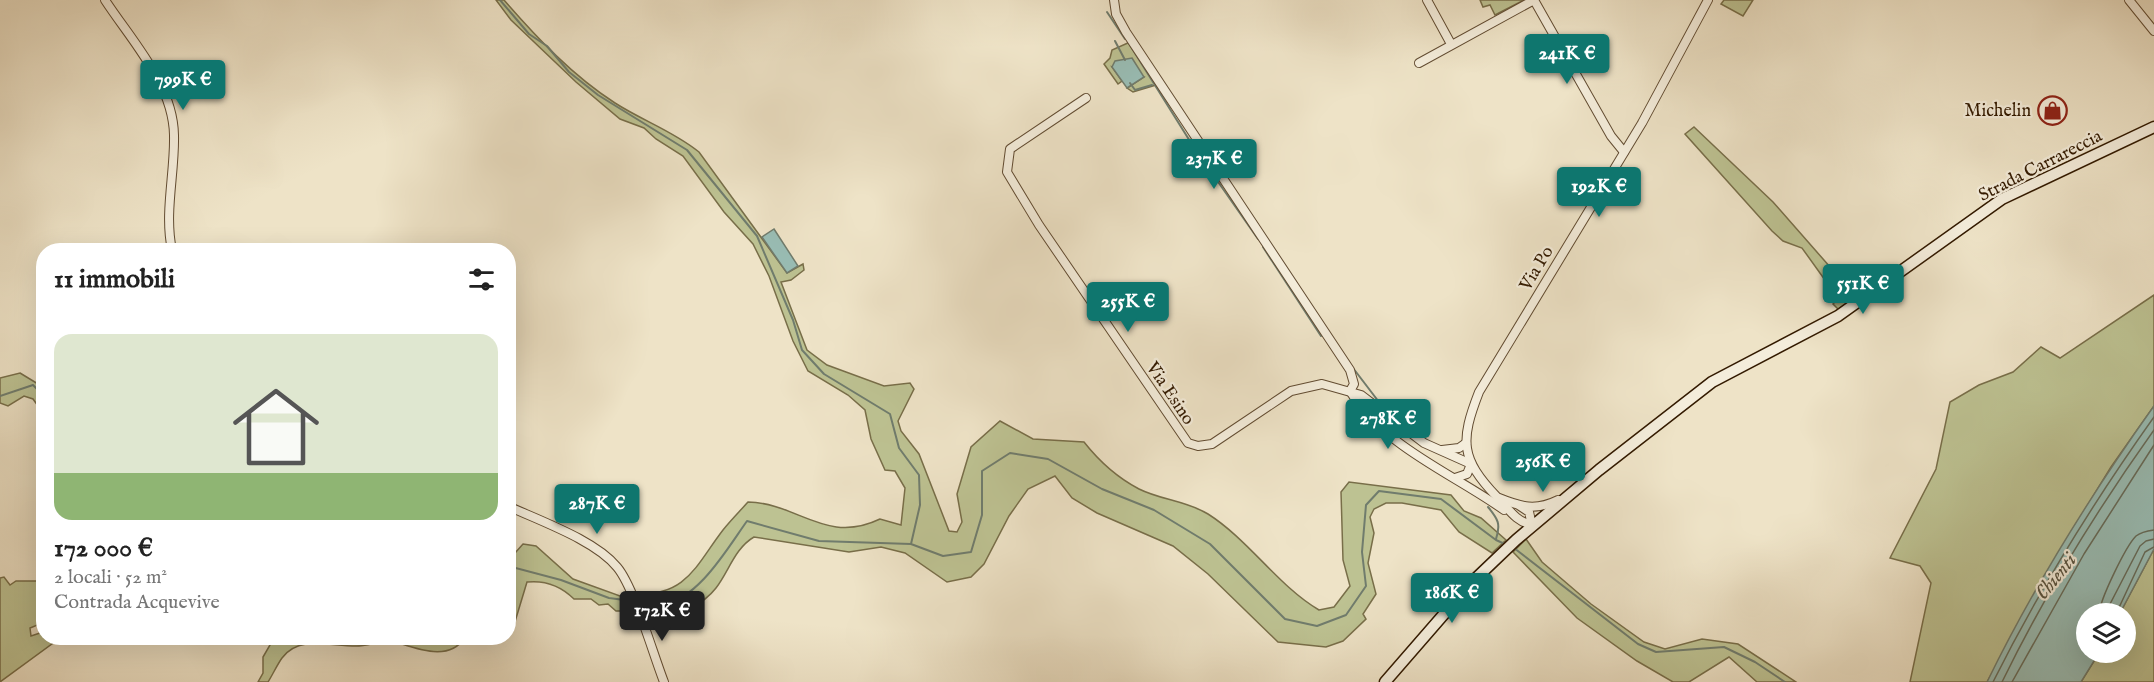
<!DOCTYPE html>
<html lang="it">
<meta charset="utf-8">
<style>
body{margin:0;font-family:"IM FELL English",serif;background:#f2f2f2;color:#222;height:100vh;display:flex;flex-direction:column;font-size:22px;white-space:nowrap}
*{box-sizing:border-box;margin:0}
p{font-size:20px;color:#767676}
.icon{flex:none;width:33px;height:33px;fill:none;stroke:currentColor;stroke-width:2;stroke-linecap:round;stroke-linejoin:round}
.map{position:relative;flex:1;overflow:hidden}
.panel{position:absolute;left:36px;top:243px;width:480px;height:402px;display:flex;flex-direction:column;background:#fff;border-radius:24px;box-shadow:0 6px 24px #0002}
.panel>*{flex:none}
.buttons{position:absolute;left:2076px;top:603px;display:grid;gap:12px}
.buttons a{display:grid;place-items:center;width:60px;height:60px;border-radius:50%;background:#fff;box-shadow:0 6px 24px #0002;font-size:30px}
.price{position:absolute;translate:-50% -51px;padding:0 14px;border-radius:6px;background:#0f766e;color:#fff;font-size:20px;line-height:39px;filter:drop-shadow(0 2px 3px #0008)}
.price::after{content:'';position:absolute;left:50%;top:36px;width:18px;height:14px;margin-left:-9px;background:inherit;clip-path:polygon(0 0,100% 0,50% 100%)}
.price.selected{background:#222;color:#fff}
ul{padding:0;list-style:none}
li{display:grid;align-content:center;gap:12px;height:318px;padding:0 18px}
li span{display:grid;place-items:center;height:186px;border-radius:18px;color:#555}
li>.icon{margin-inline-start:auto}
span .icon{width:108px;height:108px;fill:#fffc;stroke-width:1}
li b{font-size:26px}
h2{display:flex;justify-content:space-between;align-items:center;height:72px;padding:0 18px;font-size:26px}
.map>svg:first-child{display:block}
</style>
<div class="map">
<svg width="2154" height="682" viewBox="0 0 2154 682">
<rect width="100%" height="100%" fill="#eee3c7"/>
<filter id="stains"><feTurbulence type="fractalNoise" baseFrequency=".00333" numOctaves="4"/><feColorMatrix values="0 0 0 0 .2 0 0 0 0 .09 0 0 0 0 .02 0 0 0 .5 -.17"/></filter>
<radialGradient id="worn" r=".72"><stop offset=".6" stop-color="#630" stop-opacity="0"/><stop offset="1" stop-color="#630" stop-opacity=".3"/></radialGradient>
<g fill="#bdc292" stroke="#786e49" stroke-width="1.5">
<path d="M496 0H504C537 38 573 76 615 103 643 121 673 131 699 152L787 273 803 264 804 270 791 280 781 282 807 350 827 365 884 386 910 383 914 389 898 421 901 431 919 454 949 531 957 532 962 522 957 494 971 447 1000 421 1033 439 1084 442C1099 461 1118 478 1139 489 1161 500 1187 501 1208 514 1249 540 1278 586 1319 610L1334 607 1350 586 1343 560 1341 492 1349 482 1451 495 1464 511 1481 518 1506 540 1492 553 1459 532 1441 510 1402 503H1386L1374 509 1370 517 1374 533 1368 563 1376 594 1363 614 1366 619 1343 641 1326 647 1278 642 1208 574 1173 546 1097 513 1072 498 1055 476 1028 489 1009 516 984 564 971 577 947 582 905 553 881 547 849 552 754 537C735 548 729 571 716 588 699 610 670 616 646 625L636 594C687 596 696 565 723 530 731 520 740 511 748 502 798 503 826 545 880 519L901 525 905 488 895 471 885 470 871 439 865 410 848 395 808 371 793 341 769 276 753 244 724 212 683 156 656 139 644 128 620 119 576 82 511 20Z"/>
<polygon points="1480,0 1524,0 1495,15 1490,5 1483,7"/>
<polygon points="1724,0 1753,0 1743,16 1721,4"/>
<polygon points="1130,42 1156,85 1133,92 1127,88 1144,77 1112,67 1122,81 1118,84 1104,64 1110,58 1112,50"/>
<polygon points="1694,127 1773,202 1845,284 1859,285 1883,277 1839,310 1833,304 1838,299 1835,294 1802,248 1783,241 1772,231 1685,134"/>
<polygon points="2154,295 2154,406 2111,467 2065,542 1987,682 1910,682 1931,583 1920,566 1890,558 1936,469 1950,402 1979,385 2013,372 2041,347 2060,358"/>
<polygon points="20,373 43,387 43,413 33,399 24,396 8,406 0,403 0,378"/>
<polygon points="1526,539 1542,562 1591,604 1644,642 1665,649 1702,639 1738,644 1796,682 1757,682 1729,657 1689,682 1673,682 1637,661 1577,618 1513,552"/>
<path d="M523 544 536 546 573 579 623 597 626 605 624 611H616L608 604 599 605 591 599H574C561 586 546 580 527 582L514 625 509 629V554L515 553Z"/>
<polygon points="2154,549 2154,682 2081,682 2099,653 2126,652 2126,614 2120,613"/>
<polygon points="43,576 43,619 40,624 30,628 31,636 43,632 44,638 60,638 0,682 0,578 4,577 10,585 16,581 41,581"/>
<path d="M274 638H464C448 665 407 645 384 638 355 660 306 626 282 658 277 665 273 674 268 682H258L263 673V657Z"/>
</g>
<g fill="#99beb6" stroke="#707c6d" stroke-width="1.5">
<polygon points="1132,58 1144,77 1127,88 1112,67 1115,61"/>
<polygon points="774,229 798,266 787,273 762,237"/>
<path d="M2154 406V549L2120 613 2086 614V652L2099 653 2081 682H1987C2034 586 2092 493 2154 406Z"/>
</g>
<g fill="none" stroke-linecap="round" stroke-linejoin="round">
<g stroke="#666c5b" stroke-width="1.5">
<path d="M2099 614C2100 599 2126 546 2136 536 2141 532 2147 531 2154 530"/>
<polyline points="2108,614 2109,606 2140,546 2146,541 2154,539"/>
<polyline points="2116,614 2145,552 2154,547"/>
<path d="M1993 682C2039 590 2095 500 2154 417"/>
<path d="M2002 682C2044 596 2099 507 2154 430"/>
<polyline points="2012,682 2084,554 2154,445"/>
</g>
<g stroke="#707c6d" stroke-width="2">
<polyline points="500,0 529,34 547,46 569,72 598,95 687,150 757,236 793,320 802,350 824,374 890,414 899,448 919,475 920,505 911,544 943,556 971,552 982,515 982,471 1010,453 1048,459 1102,489 1154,510 1210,544 1285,619 1317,626 1346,615 1366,586 1362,552 1366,505 1379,491 1441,499 1496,540 1507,545"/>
<polyline points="1107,12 1125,39"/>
<polyline points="1115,41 1125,60"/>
<polyline points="1128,42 1193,146 1258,239"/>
<polyline points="1130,83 1135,90 1152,85"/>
<polyline points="1263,247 1321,336"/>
<polyline points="1353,368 1382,406"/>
<polyline points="0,396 33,385 44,396"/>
<path d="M1488 507C1498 519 1501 524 1496 539"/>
<polyline points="1514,548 1638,644 1656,652 1724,647 1755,662 1785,682"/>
<polyline points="508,566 561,580 609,598 632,601"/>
<path d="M638 601C645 603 654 606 661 605 698 600 727 549 747 521L819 541 911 544"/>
</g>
<defs>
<g id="street">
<path d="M105 0C131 40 173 84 174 135 175 173 164 213 172 250"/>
<polyline points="1114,0 1116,14 1126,32 1350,370 1354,384 1350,391"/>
<polyline points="1427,0 1451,44"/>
<polyline points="2129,0 2154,31"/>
<polyline points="1419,63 1534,0 1611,136 1624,152"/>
<polyline points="1086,98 1010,149 1007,172 1039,225 1188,443 1198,446 1212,444 1291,391 1322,384 1361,395 1424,443 1471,464"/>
<path d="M1350 391C1384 447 1452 473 1504 510"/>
<polyline points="1442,450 1459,448 1466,443"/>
<polyline points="1455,478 1467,474 1471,464"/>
<path d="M1499 498C1521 507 1536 511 1558 500"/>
<path d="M508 506C540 521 595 540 617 567 634 587 653 654 664 682"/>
<path d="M1520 506 1529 512 1532 525C1515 521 1509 509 1497 497 1460 458 1460 441 1479 392L1642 123 1708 0"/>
</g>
<polyline id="secondary" points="1385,682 1471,583 1516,540 1599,470 1712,382 1838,316 2002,199 2154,127"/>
</defs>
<use href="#street" stroke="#624c32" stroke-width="10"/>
<use href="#secondary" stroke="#331a00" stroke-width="13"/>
<use href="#street" stroke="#f4eddb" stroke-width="8"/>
<use href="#secondary" stroke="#f4eddb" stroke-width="10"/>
</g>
<defs>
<symbol id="shop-ring" viewBox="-11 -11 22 22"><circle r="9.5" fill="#f4eddb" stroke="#8f2418" stroke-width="1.5"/><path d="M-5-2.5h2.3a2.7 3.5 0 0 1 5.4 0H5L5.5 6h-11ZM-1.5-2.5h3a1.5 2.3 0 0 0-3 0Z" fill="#8f2418"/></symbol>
</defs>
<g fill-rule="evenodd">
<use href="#shop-ring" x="2036" y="94" width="33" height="33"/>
</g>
<g text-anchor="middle" stroke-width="4.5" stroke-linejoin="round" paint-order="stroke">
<g font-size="18" fill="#331a00" stroke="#f4eddb" text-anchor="end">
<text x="2031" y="116">Michelin</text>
</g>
<g font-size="18" fill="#331a00" stroke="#f4eddb">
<text transform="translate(2040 165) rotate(-27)" y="6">Strada Carrareccia</text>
<text transform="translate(1536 268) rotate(-59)" y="6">Via Po</text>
<text transform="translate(1171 393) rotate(56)" y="6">Via Esino</text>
</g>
<g font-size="20" font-style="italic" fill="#575340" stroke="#f4eddb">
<text transform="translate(2055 576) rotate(-51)" y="7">Chienti</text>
</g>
</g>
<rect width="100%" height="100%" filter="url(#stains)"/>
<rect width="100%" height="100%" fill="url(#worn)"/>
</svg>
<div class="buttons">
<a><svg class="icon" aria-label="layers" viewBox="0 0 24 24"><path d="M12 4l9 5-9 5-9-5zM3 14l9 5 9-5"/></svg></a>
</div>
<b class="price" style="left:1567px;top:85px">241K €</b>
<b class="price" style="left:183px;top:111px">799K €</b>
<b class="price" style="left:1214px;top:190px">237K €</b>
<b class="price" style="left:1599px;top:218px">192K €</b>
<b class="price" style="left:1863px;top:315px">551K €</b>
<b class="price" style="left:1128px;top:333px">255K €</b>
<b class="price" style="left:1388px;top:450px">278K €</b>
<b class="price" style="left:1543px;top:493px">256K €</b>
<b class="price" style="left:597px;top:535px">287K €</b>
<b class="price" style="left:1452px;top:624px">186K €</b>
<b class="price selected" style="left:662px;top:642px">172K €</b>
<section class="panel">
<h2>11 immobili<svg class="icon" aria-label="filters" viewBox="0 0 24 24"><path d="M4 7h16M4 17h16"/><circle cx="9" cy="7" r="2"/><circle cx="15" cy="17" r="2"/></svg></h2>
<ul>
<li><span style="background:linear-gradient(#dfe7d0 75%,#8fb573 0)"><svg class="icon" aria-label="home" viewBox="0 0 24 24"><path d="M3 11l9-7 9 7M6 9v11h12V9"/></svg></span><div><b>172 000 €</b><p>2 locali · 52 m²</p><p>Contrada Acquevive</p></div></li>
</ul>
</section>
</div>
